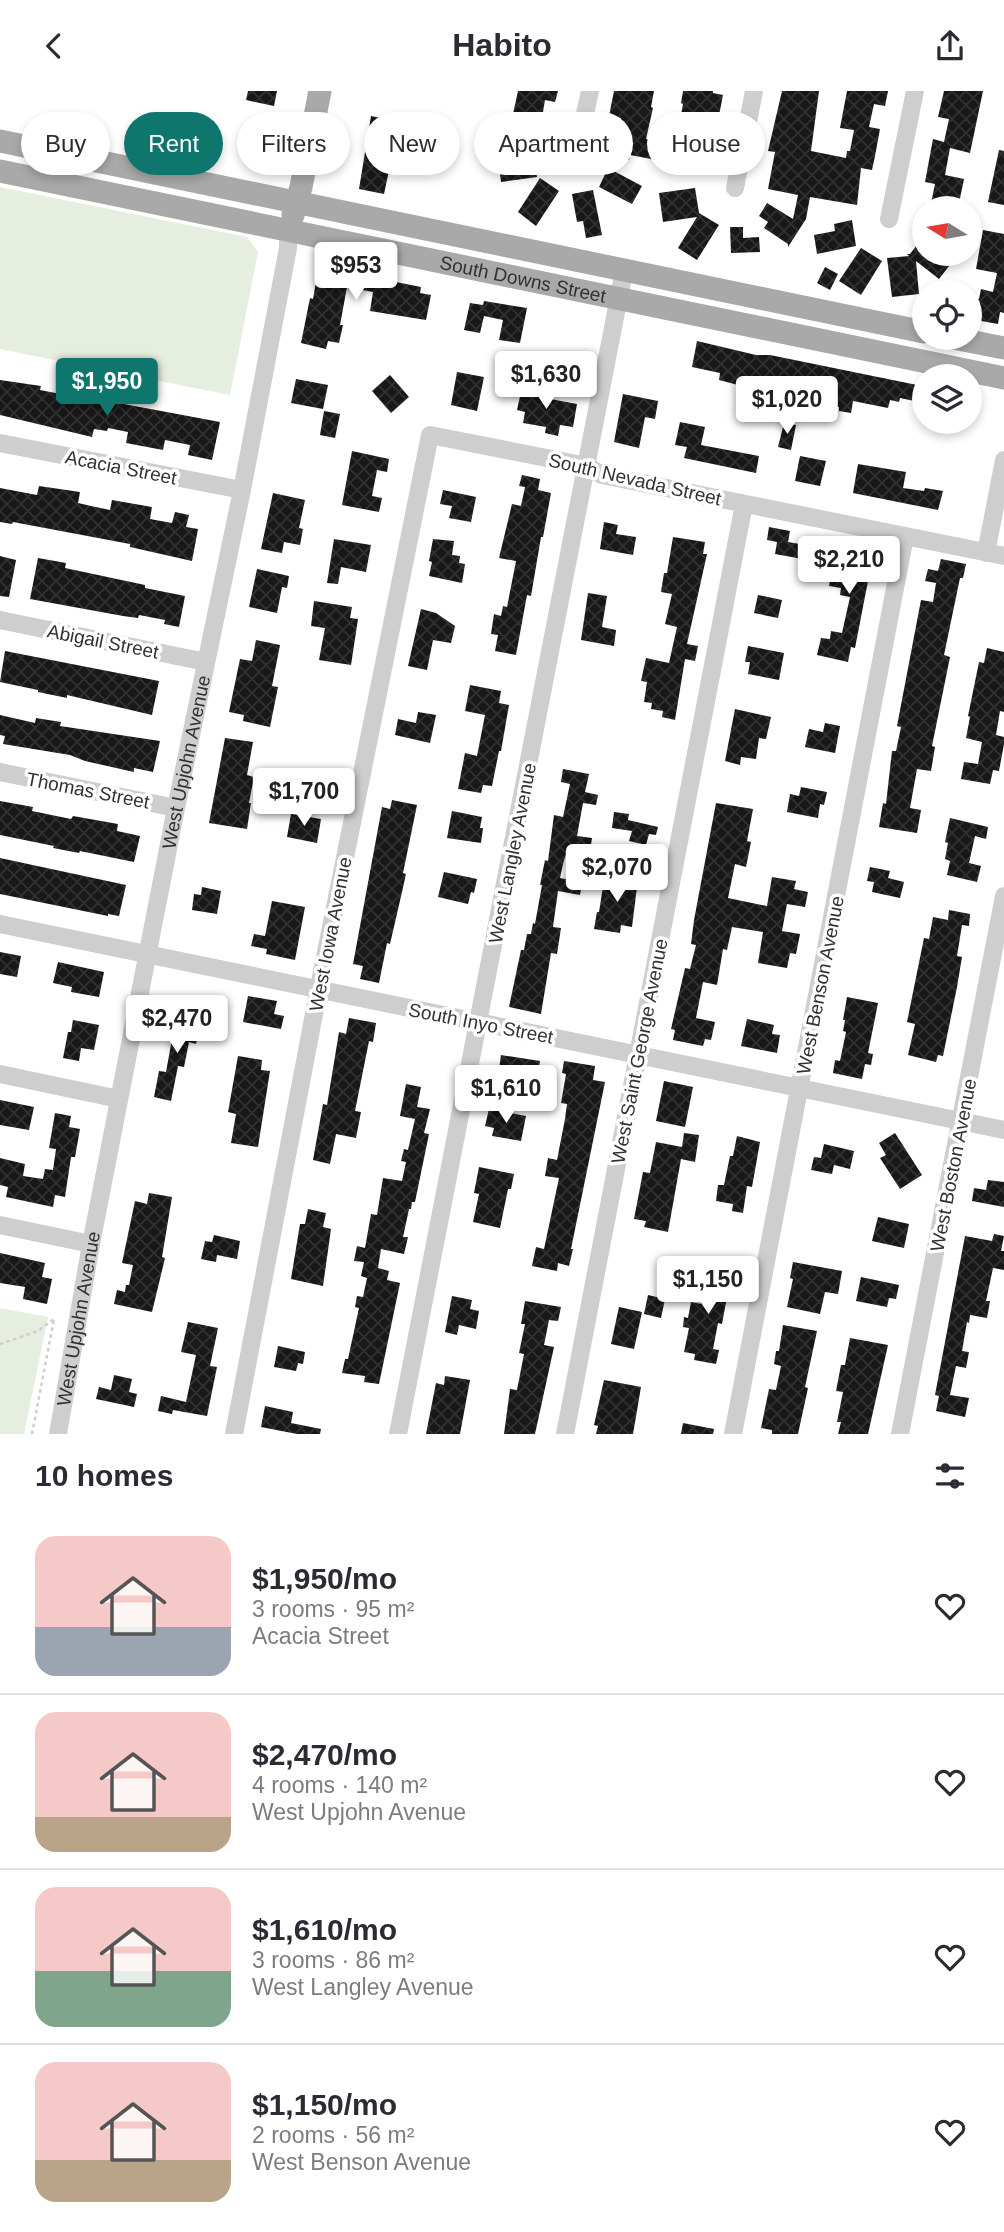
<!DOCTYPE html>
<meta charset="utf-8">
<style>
body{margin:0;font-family:Arial,sans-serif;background:#f2f2f3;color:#2b2b33;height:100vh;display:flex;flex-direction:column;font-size:26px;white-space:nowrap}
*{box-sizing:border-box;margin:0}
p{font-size:23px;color:#7c7c81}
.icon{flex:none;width:38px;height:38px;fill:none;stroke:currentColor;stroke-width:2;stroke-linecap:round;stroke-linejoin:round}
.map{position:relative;height:1343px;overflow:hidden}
.side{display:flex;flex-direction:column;background:#fff;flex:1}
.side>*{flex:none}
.banner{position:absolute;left:21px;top:21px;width:962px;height:63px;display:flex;gap:14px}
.needle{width:46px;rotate:281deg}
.buttons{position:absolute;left:912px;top:105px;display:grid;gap:14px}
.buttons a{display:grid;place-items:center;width:70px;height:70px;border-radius:50%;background:#fff;box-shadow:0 4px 10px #0003;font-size:35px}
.price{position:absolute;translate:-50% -60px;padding:0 16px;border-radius:7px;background:#fff;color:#222;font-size:23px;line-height:46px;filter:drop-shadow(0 2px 4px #0008)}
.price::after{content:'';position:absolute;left:50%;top:42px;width:21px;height:16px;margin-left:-10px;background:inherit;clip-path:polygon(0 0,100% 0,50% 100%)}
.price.active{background:#0f766e;color:#fff}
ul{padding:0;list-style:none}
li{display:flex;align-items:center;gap:21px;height:175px;padding:0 35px}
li+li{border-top:2px solid #e1e1e2}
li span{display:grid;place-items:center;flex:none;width:196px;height:140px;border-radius:21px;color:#555}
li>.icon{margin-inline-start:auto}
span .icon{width:84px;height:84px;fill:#fffc;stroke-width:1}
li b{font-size:30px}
h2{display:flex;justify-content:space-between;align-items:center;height:84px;padding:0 35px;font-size:30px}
.chip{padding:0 24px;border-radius:32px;background:#fff;box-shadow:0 4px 10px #0003;font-size:24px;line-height:63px}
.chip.active{background:#0f766e;color:#fff}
header{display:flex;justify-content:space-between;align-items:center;height:91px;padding:0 35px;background:#fff;font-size:32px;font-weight:700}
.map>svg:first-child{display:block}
</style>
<header><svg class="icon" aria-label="back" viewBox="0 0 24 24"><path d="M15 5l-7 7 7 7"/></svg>Habito<svg class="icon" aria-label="share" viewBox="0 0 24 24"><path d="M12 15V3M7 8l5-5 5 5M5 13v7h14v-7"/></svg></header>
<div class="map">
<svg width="1004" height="1343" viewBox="0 0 1004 1343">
<defs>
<pattern id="building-cross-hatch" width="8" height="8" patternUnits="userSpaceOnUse" patternTransform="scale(1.75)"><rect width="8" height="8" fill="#181818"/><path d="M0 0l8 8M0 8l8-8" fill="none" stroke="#313131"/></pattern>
</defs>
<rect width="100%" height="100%" fill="#fff"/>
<g fill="#e6eedf">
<polygon points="0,96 247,146 258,161 230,304 0,258"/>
<polygon points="0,1217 48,1226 24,1343 0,1343"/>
</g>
<g fill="url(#building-cross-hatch)">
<polygon points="248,0 277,0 274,15 246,9"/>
<polygon points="518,0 558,0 555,11 545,9 538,51 512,46 513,41 504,39 507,22 513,23"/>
<polygon points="614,0 654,0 651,16 653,17 646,48 652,49 651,53 675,57 683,13 681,12 683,0 713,0 713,2 723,4 715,45 711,45 710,52 708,51 703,77 692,75 694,84 660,77 662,70 630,64 629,69 609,65 613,48 617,49 621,27 609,25"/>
<polygon points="782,0 819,0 811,60 846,67 847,60 850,60 854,39 840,37 847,0 888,0 885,15 874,13 869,36 880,38 875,65 872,79 861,77 857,114 810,106 806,128 788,156 788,153 764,137 768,131 759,125 767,112 793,128 798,104 768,98 775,61 768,60"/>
<polygon points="944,0 983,0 970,62 950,57 945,84 964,88 958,117 930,117 935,93 925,91 933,48 944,51 949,28 938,26"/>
<polygon points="371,25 402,31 395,66 392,66 384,103 359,98"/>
<polygon points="999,59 1004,60 1004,114 988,111"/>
<polygon points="533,61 537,86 501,91 498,66"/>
<polygon points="608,77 642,95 632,113 599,96"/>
<polygon points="540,87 559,100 536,135 518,121"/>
<polygon points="695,97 699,122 719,134 697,169 678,157 697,126 663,131 659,102"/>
<polygon points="593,99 602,144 586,147 583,130 577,131 572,103"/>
<polygon points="852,129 856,155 817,163 814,144 835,140 834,133"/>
<polygon points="730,136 743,136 743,147 759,146 760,161 731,162"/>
<polygon points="983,139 1004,143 1004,222 1000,221 998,233 970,228 970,207 979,208 981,198 993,201 997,182 976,178"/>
<polygon points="924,145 924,163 944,163 953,170 939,188 916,170 919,203 892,206 887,167 909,165 907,163 910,163"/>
<polygon points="861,157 882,170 861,204 839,190"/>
<polygon points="325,169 347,174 346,181 421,196 420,202 431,204 426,229 370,220 373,201 347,196 340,234 343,234 339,252 328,250 326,258 301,252 310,207 313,208 318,179 323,180"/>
<polygon points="825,176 838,183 830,199 817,192"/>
<polygon points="484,210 527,217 520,252 499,249 503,229 484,225 480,242 464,239 470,212 483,214"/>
<polygon points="697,250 756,264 770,264 922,295 924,312 900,307 899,311 890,309 888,317 853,310 851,322 839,320 839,316 785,306 786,301 767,298 766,301 757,299 719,289 720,282 692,276"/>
<polygon points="457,281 484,286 477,320 451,314"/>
<polygon points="390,284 409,306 391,322 372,300"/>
<polygon points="296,288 328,294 323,318 291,312"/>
<polygon points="0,289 41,295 40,299 86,308 87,303 114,308 113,311 220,331 212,369 188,364 190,354 165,349 163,359 126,352 128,341 108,337 107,340 94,338 92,346 0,324"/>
<polygon points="522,296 546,301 545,307 577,313 573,336 560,334 558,345 545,342 546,336 523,332 525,321 517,319"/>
<polygon points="623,303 658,310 655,328 645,326 639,357 614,351"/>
<polygon points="324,320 340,323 335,347 320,344"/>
<polygon points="680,331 705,336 701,354 759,365 756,382 684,367 687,356 675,354"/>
<polygon points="784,332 796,334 791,359 778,356"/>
<polygon points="352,360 389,368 387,381 377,379 372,405 382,407 379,421 342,414"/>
<polygon points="800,365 826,370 820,395 795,390"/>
<polygon points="858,373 906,381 903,397 924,400 925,397 943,400 938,419 853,402"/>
<polygon points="522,384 540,388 538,399 551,402 543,446 541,446 531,505 527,504 516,564 495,560 498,544 491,543 494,523 501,525 503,515 507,516 516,470 499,467 512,413 521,415 525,396 519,395"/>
<polygon points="39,395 80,401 78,412 91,415 110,419 112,409 152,416 150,428 172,432 175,421 189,424 186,436 198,438 192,470 130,456 130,453 13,431 12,433 0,431 0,397 37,404"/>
<polygon points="443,399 476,406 471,431 449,427 452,415 440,413"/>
<polygon points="273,402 305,409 299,437 303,438 300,454 284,451 282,462 261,458"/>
<polygon points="604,431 618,434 616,443 636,446 633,464 600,458"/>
<polygon points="769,436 790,440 788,451 811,455 808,469 775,463 777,451 767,449"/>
<polygon points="673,446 705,451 703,463 707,463 687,553 698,555 695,570 685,568 675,629 662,626 663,620 651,618 652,612 644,611 647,591 641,590 646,567 669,572 677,536 665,533 672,503 661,501 664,482 667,482"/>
<polygon points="334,448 371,454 366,481 341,476 338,493 327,492"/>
<polygon points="433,448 454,450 452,464 460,465 459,472 465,473 462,492 429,485 432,471 429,470"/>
<polygon points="841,448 875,454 855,557 851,556 848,571 817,564 821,547 830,548 831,540 842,542 850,506 840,504 841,497 829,495 832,478 836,479"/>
<polygon points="0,465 16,469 9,506 0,505"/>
<polygon points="38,467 66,472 65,477 145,494 145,497 185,505 179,536 164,533 165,529 139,524 138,527 123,525 30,508"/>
<polygon points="941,468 966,473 963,487 960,487 944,564 950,566 932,655 935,656 931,680 917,678 910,717 921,719 917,742 879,736 883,712 886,713 892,660 896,660 901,636 897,635 921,509 933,511 936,492 925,490 928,478 938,480"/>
<polygon points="257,478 289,485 287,497 282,496 277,522 249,516"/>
<polygon points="588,502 607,505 602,536 616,539 614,555 581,549"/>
<polygon points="758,504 782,509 778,527 754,522"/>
<polygon points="314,510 352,516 350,527 358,528 351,574 319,569 325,537 311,535"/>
<polygon points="421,518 436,522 455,535 451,552 433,549 427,579 408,575"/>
<polygon points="256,549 280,554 272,595 278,596 270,636 243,630 244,624 229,621 240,568 252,570"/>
<polygon points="748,555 784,562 779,589 748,583 750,571 745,571"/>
<polygon points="987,557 1004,561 1004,621 1000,620 996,644 1004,646 1004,653 999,680 993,679 990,693 961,688 964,671 978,673 982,651 966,647 970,626 968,625 979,571 984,572"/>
<polygon points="5,560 159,590 152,624 67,604 67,607 38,601 38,599 0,591"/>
<polygon points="470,594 501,600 499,612 509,614 501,660 499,660 492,695 483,694 481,702 458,698 465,662 477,665 485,624 465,620"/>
<polygon points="735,618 771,626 766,648 759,647 756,668 741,666 740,674 725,670"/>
<polygon points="418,621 436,624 430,652 395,644 398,628 416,632"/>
<polygon points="0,624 35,632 36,627 61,631 60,635 160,650 153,681 134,677 134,681 85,670 70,664 3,653 5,645 0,644"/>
<polygon points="825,632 840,635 835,662 805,656 809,638 823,641"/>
<polygon points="225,647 253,651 247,684 254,686 249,712 251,712 247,738 209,732"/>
<polygon points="563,678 589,683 585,701 598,704 596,714 583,712 577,745 592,747 590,761 568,758 564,769 560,787 582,791 580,804 558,800 553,836 561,837 557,863 551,862 541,923 509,916 521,859 524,859 527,843 531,843 533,832 535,833 542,794 540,794 545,769 548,770 554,724 563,726 570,693 561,691"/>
<polygon points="801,696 827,701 824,714 820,713 818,727 787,721 790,703 799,705"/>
<polygon points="392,709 417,714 403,782 406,783 402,801 390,853 387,852 379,892 360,888 363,875 353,873 382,716 390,718"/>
<polygon points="0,710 33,716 32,720 71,728 73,725 118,733 117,740 140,745 134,771 80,760 79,762 53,757 54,755 0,744"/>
<polygon points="716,712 753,718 747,750 751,751 746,776 735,773 728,807 767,815 772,786 796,790 794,798 808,801 805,816 787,813 782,840 800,843 796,863 790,862 787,877 758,872 763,841 732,836 727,859 723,858 717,894 703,891 696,927 715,931 711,949 705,948 703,955 673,949 675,939 671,938 685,877 690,878 696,854 691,853 694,829"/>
<polygon points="452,720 482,726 480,737 483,737 481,752 447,747"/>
<polygon points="614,721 629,723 628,729 658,736 656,744 649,743 646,754 629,750 632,740 612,737"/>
<polygon points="291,723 321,728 317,752 287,746"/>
<polygon points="950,727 988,736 986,748 975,745 969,772 981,775 977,791 947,784 950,770 945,768 948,752 945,751"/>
<polygon points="0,767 126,794 119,825 108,823 108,825 0,803"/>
<polygon points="870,776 890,780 888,787 904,791 900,807 872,801 874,791 867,790"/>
<polygon points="444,781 477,788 474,802 471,801 468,813 438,806"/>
<polygon points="605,783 638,788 632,836 621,834 620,842 594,838 597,821 599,821"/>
<polygon points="202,796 221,800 217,823 192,819 194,803 201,804"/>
<polygon points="272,810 305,816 295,869 266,863 267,858 251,855 254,843 265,845"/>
<polygon points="949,819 970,823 969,835 962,834 957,865 962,866 957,896 943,965 938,964 936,971 908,964 915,933 907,931 924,847 929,848 933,826 948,829"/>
<polygon points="0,861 21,865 17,886 0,883"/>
<polygon points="58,871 104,881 99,906 71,901 72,896 53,892"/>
<polygon points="248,905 277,910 274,923 284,925 281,938 243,931"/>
<polygon points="847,906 878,912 868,962 873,963 871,974 865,973 862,988 833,982 835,969 840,970 846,941 843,940 845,929 843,929"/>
<polygon points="185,923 202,927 196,953 189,951 184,976 178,975 171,1010 154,1006 159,980 166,981 172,948 169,947 172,934 182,936"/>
<polygon points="349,927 376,932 373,951 369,950 355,1020 361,1021 356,1047 336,1043 330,1073 313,1069 323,1013 327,1014 339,941 346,943"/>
<polygon points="747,928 774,934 772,943 780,944 777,962 741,955"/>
<polygon points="73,929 99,934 94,959 81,957 79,970 63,967 68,941 71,941"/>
<polygon points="501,964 540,970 536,997 507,992 509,980 499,978"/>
<polygon points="238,965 262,969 261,979 270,980 258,1056 231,1052 236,1023 228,1021"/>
<polygon points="564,970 595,975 593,989 605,991 571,1158 573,1158 569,1175 558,1172 557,1180 532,1175 536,1156 544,1158 559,1087 545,1085 548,1067 557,1069 565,1028 567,1013 561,1012 566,983 562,982"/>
<polygon points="664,990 693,996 685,1036 656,1030"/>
<polygon points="406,993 421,996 417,1016 430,1018 424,1042 429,1043 415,1111 412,1111 411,1118 409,1118 403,1146 408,1146 404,1163 381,1158 378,1177 389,1180 387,1189 400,1192 379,1293 364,1291 365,1285 342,1282 345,1268 348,1268 359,1217 355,1216 357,1205 363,1206 367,1187 361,1185 364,1171 354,1170 357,1155 365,1157 371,1123 377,1124 383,1087 402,1090 406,1071 401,1070 404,1058 408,1059 415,1028 400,1025"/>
<polygon points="0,1009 34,1016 29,1039 0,1034"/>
<polygon points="489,1018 526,1025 521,1050 492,1045 494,1037 485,1035"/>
<polygon points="55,1022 71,1025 69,1036 80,1038 75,1066 71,1066 65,1106 55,1104 53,1116 6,1106 8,1096 0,1094 0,1067 25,1073 23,1085 43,1088 45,1078 53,1079 56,1058 49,1057"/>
<polygon points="684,1042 699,1044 695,1071 681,1068 668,1141 644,1136 646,1130 634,1128 643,1081 650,1082 656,1051 682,1056"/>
<polygon points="895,1042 922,1084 900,1098 880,1067 886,1064 879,1052"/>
<polygon points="737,1045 760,1051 752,1096 747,1095 743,1122 732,1120 733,1113 716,1110 718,1094 724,1094 730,1065 733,1065"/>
<polygon points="824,1053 854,1060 850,1078 834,1074 832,1083 811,1079 814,1066 821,1067"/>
<polygon points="479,1076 514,1083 511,1098 508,1098 500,1137 473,1131 479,1103 474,1102"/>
<polygon points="988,1089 1004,1091 1004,1116 972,1110 974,1097 986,1099"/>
<polygon points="149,1102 172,1106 162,1166 165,1167 152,1221 114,1213 117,1199 125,1201 126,1194 129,1194 133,1174 122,1172 135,1110 147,1113"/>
<polygon points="308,1118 326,1122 323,1136 331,1138 323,1195 291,1188 300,1133 305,1133"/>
<polygon points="878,1126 909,1133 904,1157 872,1150"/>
<polygon points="994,1143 1004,1145 1001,1160 1004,1160 1004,1179 993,1177 986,1210 990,1210 987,1227 970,1224 969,1232 967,1231 962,1260 969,1261 966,1277 956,1275 950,1304 969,1307 965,1326 936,1320 939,1305 935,1304 965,1145 992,1150"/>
<polygon points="214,1144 240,1150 237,1168 217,1164 216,1171 201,1168 205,1150 212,1151"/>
<polygon points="0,1162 45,1172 42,1186 52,1188 47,1213 23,1208 25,1196 0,1192"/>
<polygon points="715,1171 733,1174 722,1233 718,1232 713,1258 719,1259 716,1273 694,1269 695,1263 684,1261 689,1237 683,1236 684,1226 688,1227 691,1211 701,1213 703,1199 709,1201"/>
<polygon points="793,1171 842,1180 838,1203 825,1201 820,1223 787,1216 793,1188 790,1187"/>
<polygon points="861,1186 899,1194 896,1208 889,1207 887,1216 856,1210"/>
<polygon points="648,1204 665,1208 661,1227 644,1223"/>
<polygon points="452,1205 472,1209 470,1218 479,1220 476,1238 459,1234 457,1244 445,1241"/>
<polygon points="525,1210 561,1216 558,1230 549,1229 544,1254 554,1256 535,1343 504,1343 510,1298 517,1299 524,1263 519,1262 525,1233 521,1233"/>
<polygon points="619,1216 642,1221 634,1258 611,1253"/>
<polygon points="188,1231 218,1237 210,1275 217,1276 207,1325 173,1319 172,1323 158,1320 161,1305 186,1311 196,1264 181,1261"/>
<polygon points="783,1234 817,1240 805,1296 808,1297 798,1343 772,1343 772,1339 761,1337 769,1298 776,1299 781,1275 774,1273 776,1260 779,1260"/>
<polygon points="850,1247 888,1254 868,1343 838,1343 841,1331 837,1331 843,1301 836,1300 841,1274 845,1274"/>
<polygon points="278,1255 305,1261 303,1273 298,1272 296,1280 274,1276"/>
<polygon points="114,1284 132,1288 129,1301 137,1303 134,1316 96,1308 99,1296 111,1299"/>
<polygon points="445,1285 470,1289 460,1343 426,1343 436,1292 444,1294"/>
<polygon points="604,1289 641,1296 633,1343 596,1343 598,1335 594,1334"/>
<polygon points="265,1315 293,1321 291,1332 321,1338 320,1343 297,1343 261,1336"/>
<polygon points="683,1332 714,1338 713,1343 681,1343"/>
</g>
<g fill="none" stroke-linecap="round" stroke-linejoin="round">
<g stroke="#cecece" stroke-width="2.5" stroke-dasharray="3.5 3.5" stroke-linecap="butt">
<polyline points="0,1253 38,1240 54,1228"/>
<polyline points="32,1343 54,1228"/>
</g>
<g stroke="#cecece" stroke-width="18">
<polyline points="576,64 590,0"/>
<polyline points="735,97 754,0"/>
<polyline points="889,128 915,0"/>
<polyline points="0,352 242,399"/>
<polyline points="986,462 1004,369"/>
<polyline points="0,529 206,571"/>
<polyline points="0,681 176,717"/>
<polyline points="0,833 1004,1039"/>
<polyline points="0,983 119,1008"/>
<polyline points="0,1134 91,1153"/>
<path id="s1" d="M58 1343 91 1153 176 717 242 399 288 157V140"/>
<polyline points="234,1343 322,881 430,344 587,375 602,384 1004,465"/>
<polyline points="398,1343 624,180"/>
<polyline points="565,1343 744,413"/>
<polyline points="733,1343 905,445"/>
<polyline points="900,1343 1004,805"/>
</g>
<g stroke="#a9a9a9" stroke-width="23">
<polyline points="0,50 924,241"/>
<path id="s2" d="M0 80 1004 287"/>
<polyline points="293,124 301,96 320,0"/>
<polyline points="953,247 1004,257"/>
</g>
</g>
<g text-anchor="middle" stroke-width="7" stroke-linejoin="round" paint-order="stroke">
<g font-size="19" fill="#313131" stroke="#fff">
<text dy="7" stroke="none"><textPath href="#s2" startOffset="534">South Downs Street</textPath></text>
<text transform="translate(121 376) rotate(11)" y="7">Acacia Street</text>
<text transform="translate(635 388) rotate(13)" y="7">South Nevada Street</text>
<text transform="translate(103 550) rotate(11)" y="7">Abigail Street</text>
<text dy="7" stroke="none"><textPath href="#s1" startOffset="684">West Upjohn Avenue</textPath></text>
<text transform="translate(88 699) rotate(11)" y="7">Thomas Street</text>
<text transform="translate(512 762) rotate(-79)" y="7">West Langley Avenue</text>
<text transform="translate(330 843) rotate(-79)" y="7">West Iowa Avenue</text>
<text transform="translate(820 894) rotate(-79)" y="7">West Benson Avenue</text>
<text transform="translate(481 932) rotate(11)" y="7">South Inyo Street</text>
<text transform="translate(639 960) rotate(-79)" y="7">West Saint George Avenue</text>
<text transform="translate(953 1074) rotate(-79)" y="7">West Boston Avenue</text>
<text dy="7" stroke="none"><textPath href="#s1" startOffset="117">West Upjohn Avenue</textPath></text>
</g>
</g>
</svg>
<div class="buttons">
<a><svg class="needle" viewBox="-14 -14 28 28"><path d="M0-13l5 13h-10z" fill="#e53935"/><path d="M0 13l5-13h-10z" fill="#7c7c81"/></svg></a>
<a><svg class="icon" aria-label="locate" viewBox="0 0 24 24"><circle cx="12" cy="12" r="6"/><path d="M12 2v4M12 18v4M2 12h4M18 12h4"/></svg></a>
<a><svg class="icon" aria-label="layers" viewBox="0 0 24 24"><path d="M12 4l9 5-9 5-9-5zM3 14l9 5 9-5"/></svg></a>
</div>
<b class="price" style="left:356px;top:211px">$953</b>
<b class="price" style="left:546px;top:320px">$1,630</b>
<b class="price active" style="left:107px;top:327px">$1,950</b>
<b class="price" style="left:787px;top:345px">$1,020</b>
<b class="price" style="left:849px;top:505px">$2,210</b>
<b class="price" style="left:304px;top:737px">$1,700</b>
<b class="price" style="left:617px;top:813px">$2,070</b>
<b class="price" style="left:177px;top:964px">$2,470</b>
<b class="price" style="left:506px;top:1034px">$1,610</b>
<b class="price" style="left:708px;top:1225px">$1,150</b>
<div class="banner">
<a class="chip">Buy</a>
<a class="chip active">Rent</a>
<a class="chip">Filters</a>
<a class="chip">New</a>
<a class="chip">Apartment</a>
<a class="chip">House</a>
</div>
</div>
<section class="side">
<h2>10 homes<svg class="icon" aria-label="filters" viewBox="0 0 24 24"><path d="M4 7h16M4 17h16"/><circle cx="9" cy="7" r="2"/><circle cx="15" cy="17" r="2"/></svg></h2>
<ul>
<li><span style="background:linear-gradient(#f6c9c9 65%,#9aa5b1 0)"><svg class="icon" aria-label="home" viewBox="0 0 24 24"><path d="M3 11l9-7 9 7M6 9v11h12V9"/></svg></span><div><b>$1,950/mo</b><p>3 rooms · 95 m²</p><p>Acacia Street</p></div><svg class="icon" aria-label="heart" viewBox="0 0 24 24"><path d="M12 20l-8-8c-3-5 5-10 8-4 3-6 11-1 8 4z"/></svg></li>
<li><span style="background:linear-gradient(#f6c9c9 75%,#b9a48a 0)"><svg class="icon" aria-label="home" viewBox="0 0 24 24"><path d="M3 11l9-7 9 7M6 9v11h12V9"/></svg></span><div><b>$2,470/mo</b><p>4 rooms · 140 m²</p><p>West Upjohn Avenue</p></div><svg class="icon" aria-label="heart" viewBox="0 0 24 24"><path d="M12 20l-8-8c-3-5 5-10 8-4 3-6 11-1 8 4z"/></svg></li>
<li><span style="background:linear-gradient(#f6c9c9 60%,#7fa58c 0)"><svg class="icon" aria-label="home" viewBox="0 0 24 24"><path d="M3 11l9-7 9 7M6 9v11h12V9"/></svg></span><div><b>$1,610/mo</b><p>3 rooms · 86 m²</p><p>West Langley Avenue</p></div><svg class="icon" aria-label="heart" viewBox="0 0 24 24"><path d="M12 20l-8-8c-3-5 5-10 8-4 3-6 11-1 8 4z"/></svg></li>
<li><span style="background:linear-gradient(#f6c9c9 70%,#b9a48a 0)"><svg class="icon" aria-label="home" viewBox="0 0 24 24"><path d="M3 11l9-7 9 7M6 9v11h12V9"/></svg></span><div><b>$1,150/mo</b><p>2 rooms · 56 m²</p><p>West Benson Avenue</p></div><svg class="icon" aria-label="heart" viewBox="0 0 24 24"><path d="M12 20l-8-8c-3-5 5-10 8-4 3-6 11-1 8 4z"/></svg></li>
</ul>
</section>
